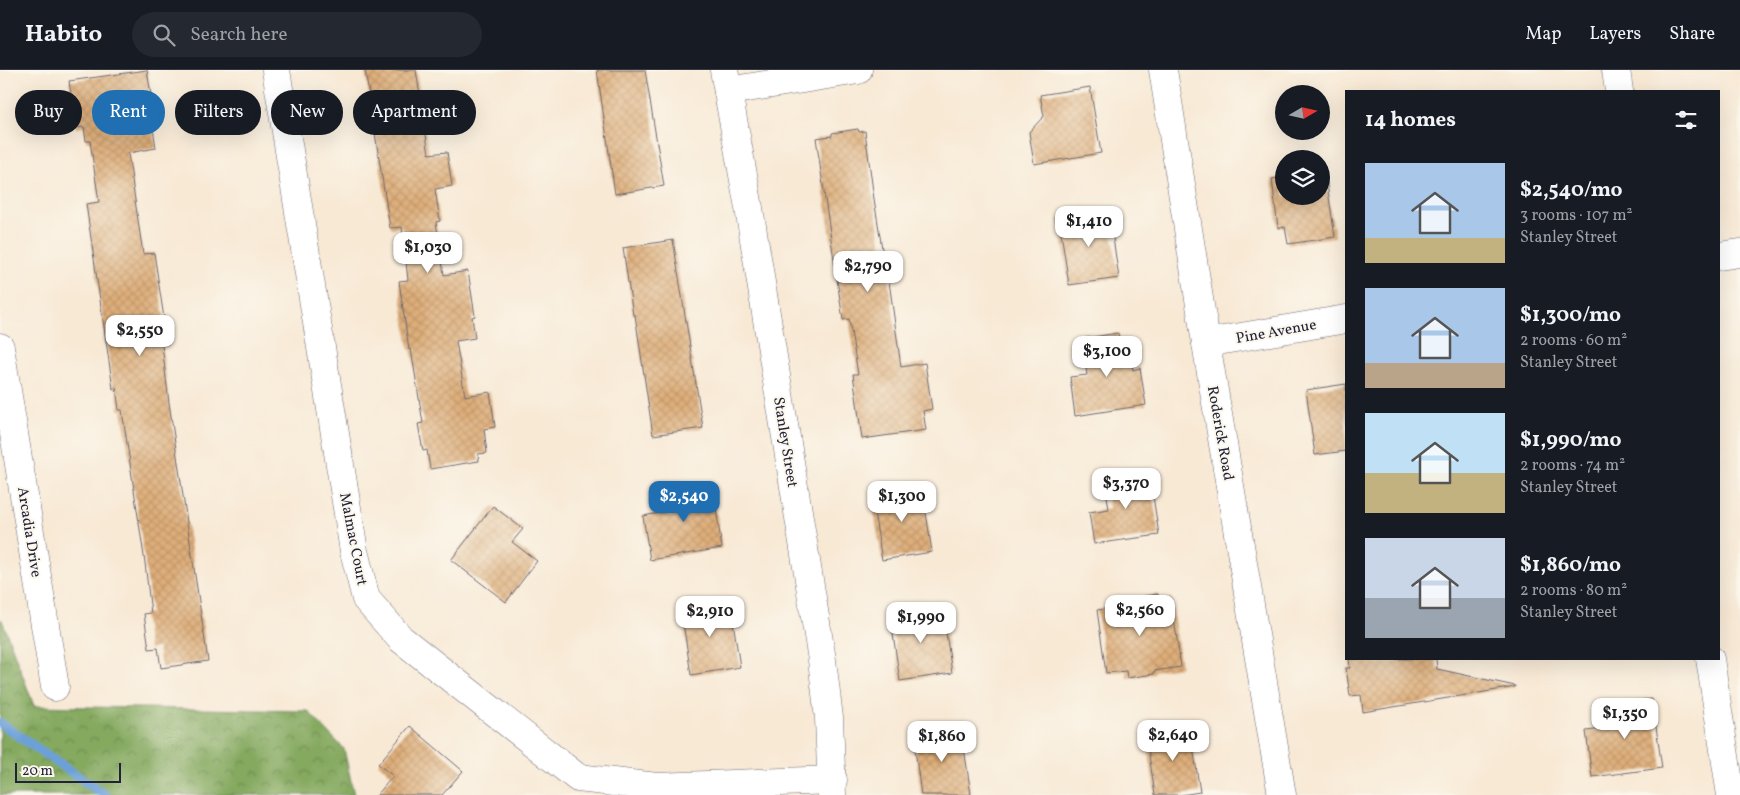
<!DOCTYPE html>
<meta charset="utf-8">
<style>
body{margin:0;font-family:Vollkorn,serif;background:#242831;color:#f1f3f6;height:100vh;display:flex;flex-direction:column;font-size:19px;white-space:nowrap}
*{box-sizing:border-box;margin:0}
p{font-size:16px;color:#9ea1a6}
.icon{flex:none;width:28px;height:28px;fill:none;stroke:currentColor;stroke-width:2;stroke-linecap:round;stroke-linejoin:round}
.map{position:relative;flex:1;overflow:hidden}
.details{position:absolute;left:1345px;top:20px;width:375px;height:570px;display:flex;flex-direction:column;background:#171b24;border-radius:0px;box-shadow:0 5px 20px #0002}
.details>*{flex:none}
.guide{position:absolute;left:15px;top:20px;width:475px;height:45px;display:flex;gap:10px}
.needle{width:32px;rotate:81deg}
.tools{position:absolute;left:1275px;top:15px;display:grid;gap:10px}
.tools a{display:grid;place-items:center;width:55px;height:55px;border-radius:50%;background:#171b24;box-shadow:0 5px 20px #0002;font-size:25px}
.scale{position:absolute;left:15px;bottom:12px;width:106px;box-sizing:border-box;padding-left:5px;border:2px solid #22223b;border-top:0;font-size:14px;line-height:18px;white-space:nowrap;color:#22223b;-webkit-text-stroke:4px #fbf7ec;paint-order:stroke}
.price{position:absolute;translate:-50% -42px;padding:0 11px;border-radius:10px;background:#fff;color:#222;font-size:16px;line-height:32px;filter:drop-shadow(0 1px 2px #0008)}
.price::after{content:'';position:absolute;left:50%;top:30px;width:15px;height:11px;margin-left:-8px;background:inherit;clip-path:polygon(0 0,100% 0,50% 100%)}
.price.selected{background:#1f6fb2;color:#fff}
ul{padding:0;list-style:none}
li{display:flex;align-items:center;gap:15px;height:125px;padding:0 20px}
li span{display:grid;place-items:center;flex:none;width:140px;height:100px;border-radius:0px;color:#555}
li>.icon{margin-inline-start:auto}
span .icon{width:60px;height:60px;fill:#fffc;stroke-width:1}
li b{font-size:21px}
h2{display:flex;justify-content:space-between;align-items:center;height:60px;padding:0 20px;font-size:21px}
.chip{padding:0 18px;border-radius:22px;background:#171b24;box-shadow:0 5px 20px #0002;font-size:18px;line-height:45px}
.chip.selected{background:#1f6fb2;color:#fff}
header{display:flex;align-items:center;gap:30px;box-sizing:border-box;height:70px;padding:0 25px;background:#171b24;border-bottom:1px solid #363941}
header strong{font-size:24px}
nav{display:flex;gap:28px;margin-inline-start:auto;font-size:18px}
.search{width:350px;height:45px;background:#242831;display:flex;align-items:center;gap:12px;box-sizing:border-box;padding:0 18px;border-radius:28px;color:#9ea1a6;font-size:19px}
.map>svg:first-child{display:block}
</style>
<header>
<strong>Habito</strong>
<div class="search"><svg class="icon" aria-label="search" viewBox="0 0 24 24"><circle cx="10" cy="10" r="6"/><path d="M15 15l6 6"/></svg>Search here</div>
<nav><a>Map</a><a>Layers</a><a>Share</a></nav>
</header>
<div class="map">
<svg width="1740" height="725" viewBox="0 0 1740 725">
<defs>
<pattern id="forest-crowns" width="20" height="18" patternUnits="userSpaceOnUse" patternTransform="scale(1.25)"><rect width="20" height="18" fill="#84a95e"/><path d="M2 6a3 3 0 1 1 6 0M12 15a3 3 0 1 1 6 0" fill="none" stroke="#6c894f"/></pattern>
<pattern id="building-cross-hatch" width="8" height="8" patternUnits="userSpaceOnUse" patternTransform="scale(1.25)"><rect width="8" height="8" fill="#deae79"/><path d="M0 0l8 8M0 8l8-8" fill="none" stroke="#be956a"/></pattern>
</defs>
<rect width="100%" height="100%" fill="#fbf7ec"/>
<filter id="ink" filterUnits="userSpaceOnUse"><feTurbulence type="fractalNoise" baseFrequency=".02" numOctaves="2"/><feDisplacementMap in="SourceGraphic" scale="10" xChannelSelector="R" yChannelSelector="G"/><feConvolveMatrix kernelMatrix="1 2 1 2 8 2 1 2 1" color-interpolation-filters="sRGB"/></filter>
<filter id="wash" filterUnits="userSpaceOnUse"><feTurbulence type="fractalNoise" baseFrequency=".0096" numOctaves="4" result="noise"/><feDisplacementMap in="SourceGraphic" scale="20" xChannelSelector="R" yChannelSelector="G"/><feGaussianBlur stdDeviation="1.12" result="paint"/><feColorMatrix in="noise" values="0 0 0 0 0 0 0 0 0 0 0 0 0 0 0 0 0 1.4 0 .05"/><feComposite in="paint" operator="in"/></filter>
<g filter="url(#wash)">
<rect width="100%" height="100%" fill="#f8e9d5"/>
<polygon fill="url(#forest-crowns)" stroke="#53664c" points="0,549 2,550 34,636 308,641 344,679 354,725 0,725"/>
<g fill="none" stroke-linecap="round" stroke-linejoin="round">
<polyline stroke="#6ca0d8" stroke-width="10" points="0,653 105,725"/>
</g>
<g id="blocks">
<g fill="url(#building-cross-hatch)">
<polygon points="147,0 155,50 152,51 156,78 128,83 143,184 154,183 168,274 162,275 169,333 208,591 161,598 158,578 149,579 144,544 151,543 145,493 122,340 119,340 116,317 113,319 86,134 99,132 90,71 86,71 84,57 76,58 69,11"/>
<polygon points="365,0 416,0 429,84 447,82 452,116 435,119 440,151 436,152 444,205 468,201 475,246 472,247 475,268 456,271 465,326 490,322 495,357 484,359 487,383 478,384 479,391 430,399 427,380 423,381 418,354 423,353 411,279 409,280 399,211 408,210 402,157 390,158"/>
<polygon points="597,0 645,0 664,116 615,124"/>
<polygon points="1090,17 1101,83 1034,94 1029,62 1044,46 1040,25"/>
<polygon points="858,59 859,62 865,61 874,129 884,191 886,190 901,297 925,293 932,339 923,341 926,360 862,369 853,304 858,304 849,249 843,250 816,68 832,66 832,63"/>
<polygon points="1325,101 1335,167 1288,174 1285,157 1278,158 1272,109 1284,107 1284,126 1321,126 1321,102"/>
<polygon points="1109,141 1119,208 1069,215 1059,149"/>
<polygon points="673,170 703,358 653,365 635,245 633,245 623,178"/>
<polygon points="1118,263 1120,272 1128,271 1133,300 1140,298 1146,335 1075,346 1070,307 1087,305 1083,277 1087,277 1086,268"/>
<polygon points="1346,314 1346,381 1315,385 1306,320"/>
<polygon points="1149,400 1159,465 1094,474 1089,442 1109,439 1104,407"/>
<polygon points="712,412 722,478 650,490 643,446 665,442 662,419"/>
<polygon points="922,416 932,482 882,490 871,424"/>
<polygon points="493,436 523,459 512,472 537,491 506,532 451,490"/>
<polygon points="1158,524 1159,530 1171,528 1181,597 1154,601 1154,604 1127,608 1126,601 1106,603 1097,540 1131,535 1130,529"/>
<polygon points="730,532 740,597 691,605 681,539"/>
<polygon points="942,536 952,603 900,611 890,544"/>
<polygon points="1349,589 1436,589 1437,599 1515,616 1515,617 1363,642 1361,625 1350,626 1346,598 1350,598"/>
<polygon points="1652,629 1662,698 1592,707 1586,661 1604,659 1601,635"/>
<polygon points="410,656 463,701 442,725 377,725 393,706 378,694"/>
<polygon points="961,657 971,725 921,725 913,664"/>
<polygon points="1190,657 1200,722 1181,725 1155,725 1146,664"/>
</g>
</g>
</g>
<g filter="url(#ink)">
<use href="#blocks" fill-opacity="0" stroke="#6d6871" stroke-width="1"/>
<g fill="none" stroke-linecap="round" stroke-linejoin="round">
<defs>
<g id="street">
<polyline points="276,0 354,481 366,529 401,569 578,708 657,717 833,710"/>
<polyline points="724,0 749,138 822,590 829,648 832,725"/>
<polyline points="1163,0 1206,273 1282,725"/>
<polyline points="1616,0 1619,21"/>
<polyline points="728,21 858,0"/>
<polyline points="1719,186 1740,183"/>
<polyline points="1206,273 1346,249"/>
<polyline points="0,277 55,617"/>
<polyline points="1710,589 1731,725"/>
</g>
</defs>
<use href="#street" stroke="#6d6871" stroke-width="29"/>
<use href="#street" stroke="#fff" stroke-width="28"/>
</g>
</g>
<g text-anchor="middle" stroke-width="4" stroke-linejoin="round" paint-order="stroke">
<g font-size="15" fill="#22223b" stroke="#fbf7ec">
<text transform="translate(1276 261) rotate(-10)" y="5">Pine Avenue</text>
<text transform="translate(1221 363) rotate(80)" y="5">Roderick Road</text>
<text transform="translate(786 372) rotate(81)" y="5">Stanley Street</text>
<text transform="translate(30 462) rotate(81)" y="5">Arcadia Drive</text>
<text transform="translate(354 469) rotate(79)" y="5">Malmac Court</text>
</g>
</g>
</svg>
<div class="tools">
<a><svg class="needle" viewBox="-14 -14 28 28"><path d="M0-13l5 13h-10z" fill="#e53935"/><path d="M0 13l5-13h-10z" fill="#9ea1a6"/></svg></a>
<a><svg class="icon" aria-label="layers" viewBox="0 0 24 24"><path d="M12 4l9 5-9 5-9-5zM3 14l9 5 9-5"/></svg></a>
</div>
<div class="scale">20 m</div>
<b class="price" style="left:1089px;top:178px">$1,410</b>
<b class="price" style="left:428px;top:204px">$1,030</b>
<b class="price" style="left:868px;top:223px">$2,790</b>
<b class="price" style="left:140px;top:287px">$2,550</b>
<b class="price" style="left:1107px;top:308px">$3,100</b>
<b class="price" style="left:1126px;top:440px">$3,370</b>
<b class="price selected" style="left:684px;top:453px">$2,540</b>
<b class="price" style="left:902px;top:453px">$1,300</b>
<b class="price" style="left:1140px;top:567px">$2,560</b>
<b class="price" style="left:710px;top:568px">$2,910</b>
<b class="price" style="left:921px;top:574px">$1,990</b>
<b class="price" style="left:1625px;top:670px">$1,350</b>
<b class="price" style="left:1173px;top:692px">$2,640</b>
<b class="price" style="left:942px;top:693px">$1,860</b>
<div class="guide">
<a class="chip">Buy</a>
<a class="chip selected">Rent</a>
<a class="chip">Filters</a>
<a class="chip">New</a>
<a class="chip">Apartment</a>
</div>
<section class="details">
<h2>14 homes<svg class="icon" aria-label="filters" viewBox="0 0 24 24"><path d="M4 7h16M4 17h16"/><circle cx="9" cy="7" r="2"/><circle cx="15" cy="17" r="2"/></svg></h2>
<ul>
<li><span style="background:linear-gradient(#a9c7e8 75%,#c2b280 0)"><svg class="icon" aria-label="home" viewBox="0 0 24 24"><path d="M3 11l9-7 9 7M6 9v11h12V9"/></svg></span><div><b>$2,540/mo</b><p>3 rooms · 107 m²</p><p>Stanley Street</p></div></li>
<li><span style="background:linear-gradient(#a9c7e8 75%,#b9a48a 0)"><svg class="icon" aria-label="home" viewBox="0 0 24 24"><path d="M3 11l9-7 9 7M6 9v11h12V9"/></svg></span><div><b>$1,300/mo</b><p>2 rooms · 60 m²</p><p>Stanley Street</p></div></li>
<li><span style="background:linear-gradient(#bfe0f5 60%,#c2b280 0)"><svg class="icon" aria-label="home" viewBox="0 0 24 24"><path d="M3 11l9-7 9 7M6 9v11h12V9"/></svg></span><div><b>$1,990/mo</b><p>2 rooms · 74 m²</p><p>Stanley Street</p></div></li>
<li><span style="background:linear-gradient(#c9d6e8 60%,#9aa5b1 0)"><svg class="icon" aria-label="home" viewBox="0 0 24 24"><path d="M3 11l9-7 9 7M6 9v11h12V9"/></svg></span><div><b>$1,860/mo</b><p>2 rooms · 80 m²</p><p>Stanley Street</p></div></li>
</ul>
</section>
</div>
